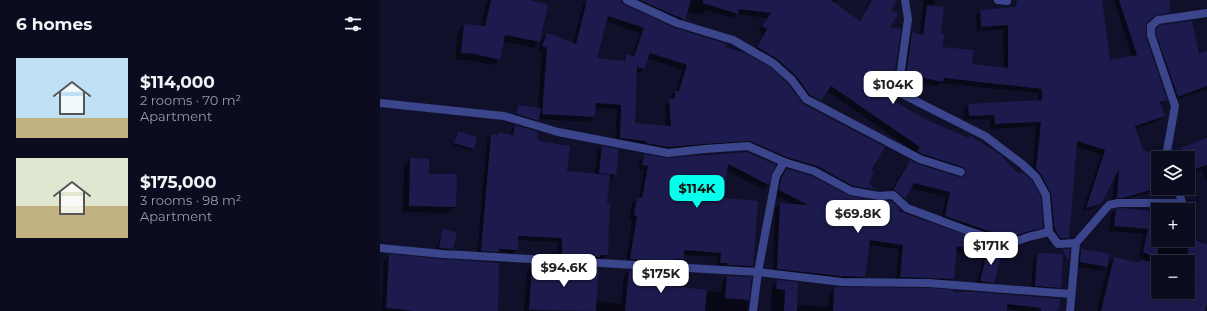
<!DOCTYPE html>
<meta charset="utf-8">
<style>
body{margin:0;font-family:Montserrat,sans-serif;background:#1a1a2d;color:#f1f3f6;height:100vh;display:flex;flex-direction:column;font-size:15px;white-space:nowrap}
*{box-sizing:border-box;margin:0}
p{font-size:13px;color:#9a9ba5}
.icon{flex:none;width:22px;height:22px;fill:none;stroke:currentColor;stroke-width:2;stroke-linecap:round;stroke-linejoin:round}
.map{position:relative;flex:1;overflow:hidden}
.details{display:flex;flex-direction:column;background:#0c0c20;width:380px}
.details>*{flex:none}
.fabs{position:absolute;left:771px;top:151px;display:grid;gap:8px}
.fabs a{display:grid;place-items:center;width:44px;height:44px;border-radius:0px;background:#0c0c20;box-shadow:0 2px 10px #0003,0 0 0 1px #2c2c3e;font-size:20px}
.price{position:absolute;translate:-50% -34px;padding:0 9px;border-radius:8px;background:#fff;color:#222;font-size:13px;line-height:26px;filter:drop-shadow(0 1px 2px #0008)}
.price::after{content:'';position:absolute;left:50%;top:24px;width:12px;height:9px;margin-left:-6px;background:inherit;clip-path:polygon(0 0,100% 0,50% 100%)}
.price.on{background:#06ffec;color:#111}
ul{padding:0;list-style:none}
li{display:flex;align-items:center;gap:12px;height:100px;padding:0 16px}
li span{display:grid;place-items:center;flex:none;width:112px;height:80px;border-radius:0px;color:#555}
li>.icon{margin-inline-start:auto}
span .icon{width:48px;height:48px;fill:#fffc;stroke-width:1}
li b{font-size:17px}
h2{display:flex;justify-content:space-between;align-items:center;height:48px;padding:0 16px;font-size:17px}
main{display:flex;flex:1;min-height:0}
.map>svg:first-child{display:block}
</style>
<main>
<section class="details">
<h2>6 homes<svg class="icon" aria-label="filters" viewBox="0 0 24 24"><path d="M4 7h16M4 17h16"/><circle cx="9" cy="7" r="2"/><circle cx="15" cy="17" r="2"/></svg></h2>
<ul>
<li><span style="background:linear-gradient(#bfe0f5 75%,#c2b280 0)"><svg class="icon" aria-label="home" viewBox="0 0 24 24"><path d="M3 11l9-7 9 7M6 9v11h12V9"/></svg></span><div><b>$114,000</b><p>2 rooms · 70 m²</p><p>Apartment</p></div></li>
<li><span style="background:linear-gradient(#dfe7d0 60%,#c2b280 0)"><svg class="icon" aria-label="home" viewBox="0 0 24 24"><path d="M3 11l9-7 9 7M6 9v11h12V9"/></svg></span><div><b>$175,000</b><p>3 rooms · 98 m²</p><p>Apartment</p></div></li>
</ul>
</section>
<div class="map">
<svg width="827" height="311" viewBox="0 0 827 311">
<rect width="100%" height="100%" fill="#10102b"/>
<g fill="#0007" fill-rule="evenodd">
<polygon points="109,0 144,0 159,42 153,48 123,41 119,59 113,65 87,60 75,59 78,31 84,25 101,26 106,3"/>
<path d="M208 0H240L244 6 294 29 343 48 423 105 490 170 487 184 495 190 491 194 468 190 431 171 364 145 283 152 235 143 237 109 214 108V117L209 122 158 119 156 122 135 116 136 108 138 106 158 109 162 53 158 51 162 39 167 34 193 43 203 5ZM225 21 260 33 252 56 247 55 242 62 216 59ZM267 58 302 70 296 92 290 97 291 100 285 105 286 127 254 124 256 73 258 74 263 69Z"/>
<polygon points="245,0 456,0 454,4 479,21 491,0 515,0 510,11 510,99 534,114 587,138 589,136 662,227 657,232 623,243 561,221 566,197 530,188 524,198 519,203 509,195 525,166 530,161 538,165 581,178 582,176 531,155 535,152 447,91 441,100 436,105 411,81 373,53 383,34 378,32 387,18 356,14 352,18 326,10 321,15 306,11 304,19 299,24"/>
<polygon points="544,0 555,0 553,6 560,35 561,48 591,65 624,69 623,29 603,31 601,16 599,16 601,31 597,32 596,16 600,12 654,18 641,0 721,0 730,61 752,57 734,0 789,0 788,12 783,17 769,20 766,23 765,37 786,100 780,105 784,115 780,120 755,129 762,151 782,157 782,158 778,158 778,188 785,188 737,202 732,202 735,175 720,203 715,208 702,211 721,155 696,146 688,237 683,242 673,238 667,198 652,174 656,126 610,129 610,119 584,120 584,109 589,105 658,101 658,93 561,83 558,86 522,78 527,38 532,33 540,35"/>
<polygon points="777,29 818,56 827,58 827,89 792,101 772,35"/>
<polygon points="135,126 155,140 186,172 215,175 217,152 222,147 235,174 231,179 229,179 226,204 227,254 223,259 217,259 215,261 178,259 178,242 137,240 137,250 132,254 97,255 107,139 111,135 116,136 119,133 130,135 131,130"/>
<polygon points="78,132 93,148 91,151 73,145 76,135"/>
<polygon points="827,139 827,183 822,169 808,174 808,158 790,158 794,154 796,154 801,148"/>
<polygon points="367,153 390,174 388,185 383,189 346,170 342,199 372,266 368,271 336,267 337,257 303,255 303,259 298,264 246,264 252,220 249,220 252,203 257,199 259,199 264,170 258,169 260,160 264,155 288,159"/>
<polygon points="30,159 48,175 76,206 69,213 23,212 24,166"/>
<polygon points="407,170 469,197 517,212 610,244 606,248 586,255 575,251 573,279 569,284 516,281 519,249 488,245 484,276 479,281 393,273 395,208 400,204 414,205 395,195 397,183 402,174"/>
<path d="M736 210 778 213V240H808V221H813L811 241 827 245V311H717L728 265 722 271 696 266 697 254 701 250 727 265 734 258 760 264 762 261 769 262 759 257 764 234 729 231 731 215ZM778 262H808V292H778Z"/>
<polygon points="63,230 73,249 70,251 57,250 61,233"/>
<polygon points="608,251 613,282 608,287 596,286 604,256"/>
<polygon points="657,254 680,287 676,292 651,290 653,259"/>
<polygon points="9,255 117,311 1,311 4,261"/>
<polygon points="153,266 216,301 241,304 244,276 249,271 292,287 341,292 342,282 347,277 371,278 367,311 144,311 147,271"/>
<polygon points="397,281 417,283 416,305 449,307 449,293 454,288 572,293 678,309 676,311 641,311 626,309 626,311 391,311 392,286"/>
</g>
<g fill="#1d1b4d" fill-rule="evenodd">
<polygon points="111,0 149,0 168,4 160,42 125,35 120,60 94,54 81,53 84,24 105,26"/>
<path d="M207 0H242V3L245 5 295 28 346 44 345 47 365 53 390 67 408 84 423 104 505 147 491 170 494 172 489 184 497 190 473 186 437 166 406 157 370 141 325 144 288 147 266 143V141L240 138 241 105 216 103 215 117 162 114 167 48 162 46 167 33 196 44ZM228 16 264 28 254 56 247 54 245 61 217 58ZM270 53 307 65 299 91H295V98L289 99 291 126 255 123 257 67 264 69Z"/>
<polygon points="260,0 311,0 305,20"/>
<polygon points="323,0 451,0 480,21 492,0 517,0 511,10 518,14 510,27 521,29 511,99 534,113 556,124 589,138 589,135 621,155 636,172 645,174 652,180 661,197 663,228 646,232 629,238 565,216 570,192 534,183 525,199 516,191 513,190 530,160 538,164 579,177 585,176 586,170 583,167 542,154 535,150 537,151 540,147 451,86 441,101 430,95 416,76 397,59 377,47 387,29 382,26 391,13 359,9 358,14 323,3"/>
<polygon points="637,0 722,0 730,60 757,55 739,0 790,0 789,13 775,16 767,22 766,26 766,37 787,100 780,102 785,116 755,126 763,150 778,155 778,188 743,198 737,198 739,169 721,204 706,208 725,150 697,141 689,238 681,238 677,234 674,225 671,193 661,174 656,169 661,122 615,124 614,115 589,116 588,104 662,100 662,89 564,78 563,82 526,74 532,32 543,35 547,5 564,7 561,34 565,35 562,47 594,50 592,64 628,68 628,25 602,27 600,10 636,7"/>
<polygon points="812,21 819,54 827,51 827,86 798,97 776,34 776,29 780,25"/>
<polygon points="138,105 161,108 159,121 136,114"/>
<polygon points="135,125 158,132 157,139 159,140 158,141 190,146 187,171 230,175 227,203 230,203 228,243 229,243 228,255 220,255 220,257 182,255 182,238 138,236 138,250 119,249 119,252 101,251 111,134 118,135 118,132 133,135"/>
<polygon points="78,131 97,137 94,149 74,143"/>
<polygon points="827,138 827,165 808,171 808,158 804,158 800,148"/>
<polygon points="222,146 239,149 236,175 219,173"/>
<polygon points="367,152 396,165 391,175 389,185 348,164 343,198 378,201 373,266 347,265 348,263 340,263 341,253 304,250 304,259 295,259 295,262 250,259 257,216 254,215 257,198 262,198 268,166 262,165 264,154 288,158"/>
<polygon points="30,158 49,159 49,174 77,174 76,207 29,206"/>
<polygon points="407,169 432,176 470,196 498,201 511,201 520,209 518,211 612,244 592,250 577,246 574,279 549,278 520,277 523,245 490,240 485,277 462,276 397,269 400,203 428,205 399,190 401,178"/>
<polygon points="741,208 778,212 778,259 763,252 768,229 734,226 736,209"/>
<polygon points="62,229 77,232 73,249 59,248"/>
<polygon points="808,239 827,244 827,304 825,311 721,311 734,257 761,263 761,260 778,263 778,292 808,292"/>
<polygon points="683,249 690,249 689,259 687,259"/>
<polygon points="701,249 730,254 727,267 700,262"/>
<polygon points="608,250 622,251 614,283 600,281"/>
<polygon points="657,253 683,254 681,288 655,286"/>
<polygon points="9,254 62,259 119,263 118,311 34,311 6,308"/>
<polygon points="152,265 219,268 216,311 149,310"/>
<polygon points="249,270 294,273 293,286 327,290 325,311 245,311"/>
<polygon points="347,276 372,277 369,300 345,298"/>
<polygon points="397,280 418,282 417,311 404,311 405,290 396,289"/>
<polygon points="454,287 549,288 574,290 573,292 597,292 680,299 679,310 677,310 677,311 661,311 661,308 627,304 627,311 453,311"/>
</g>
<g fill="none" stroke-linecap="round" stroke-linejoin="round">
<g stroke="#3a458c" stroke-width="8">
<polyline points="247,0 297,23 353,40 393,63 412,80 426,99 540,159 581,172"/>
<polyline points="525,0 528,19 518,92 605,136 642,164 656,177 666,195 669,232 678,244 696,243"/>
<polyline points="618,0 627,1"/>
<polyline points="0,103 124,116 178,132 288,153 325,149 368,146 404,162 434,171 471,191 499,196 513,195 527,208 586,230 629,244 648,237 669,232"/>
<polyline points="789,158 787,151 795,106 771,35 771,26 778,20 827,13"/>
<polyline points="0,248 63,254 378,272 462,282 549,283 691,294"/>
<polyline points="373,311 378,272 396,176 404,162"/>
<polyline points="690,311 696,243 729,205 738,203 802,203 798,188"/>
</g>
</g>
</svg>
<div class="fabs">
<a><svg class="icon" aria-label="layers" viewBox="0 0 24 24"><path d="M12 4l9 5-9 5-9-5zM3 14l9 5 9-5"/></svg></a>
<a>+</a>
<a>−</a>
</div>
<b class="price" style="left:513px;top:105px">$104K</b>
<b class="price on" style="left:317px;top:209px">$114K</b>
<b class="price" style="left:478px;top:234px">$69.8K</b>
<b class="price" style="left:611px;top:266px">$171K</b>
<b class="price" style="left:184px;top:288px">$94.6K</b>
<b class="price" style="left:281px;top:294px">$175K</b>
</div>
</main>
